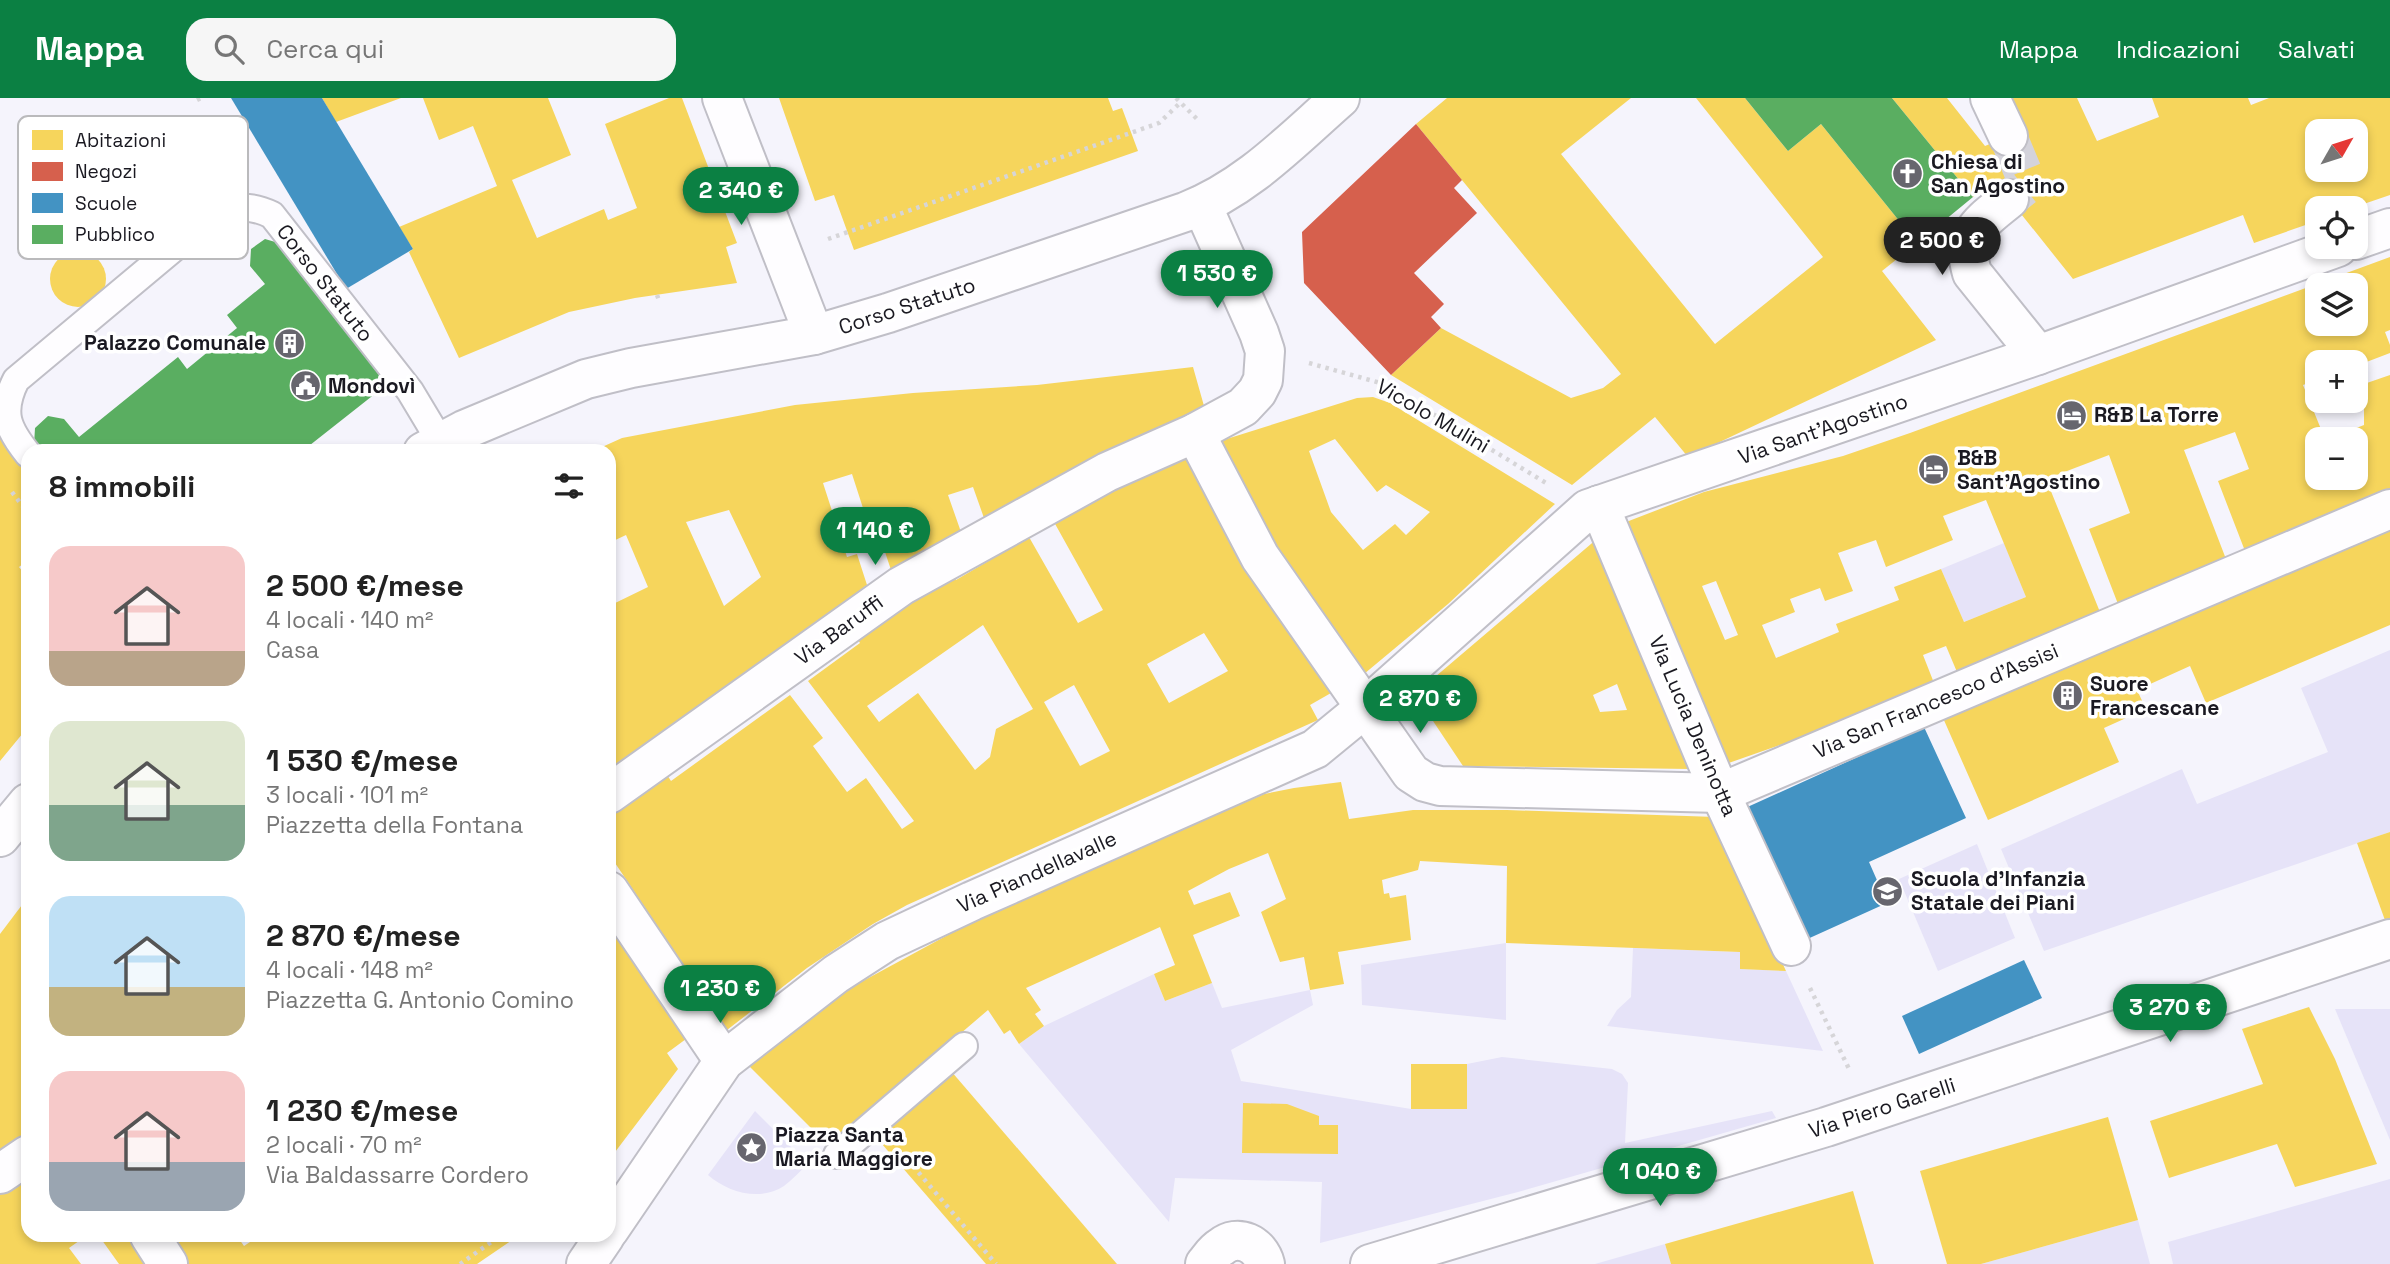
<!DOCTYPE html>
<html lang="it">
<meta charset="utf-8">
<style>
body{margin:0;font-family:"Space Grotesk",sans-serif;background:#f6f6f6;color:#222;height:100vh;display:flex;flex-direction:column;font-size:26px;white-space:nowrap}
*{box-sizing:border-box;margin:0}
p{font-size:23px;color:#767676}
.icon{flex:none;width:38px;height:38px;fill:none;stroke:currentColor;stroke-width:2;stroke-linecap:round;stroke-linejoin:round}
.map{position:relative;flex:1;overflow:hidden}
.details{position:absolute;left:21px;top:346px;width:595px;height:798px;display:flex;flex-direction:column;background:#fff;border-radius:21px;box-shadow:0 4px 10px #0003}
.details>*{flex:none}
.needle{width:46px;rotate:51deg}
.tools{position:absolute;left:2305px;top:21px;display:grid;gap:14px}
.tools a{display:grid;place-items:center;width:63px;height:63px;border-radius:14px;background:#fff;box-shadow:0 4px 10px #0003;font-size:35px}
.price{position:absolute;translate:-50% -60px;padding:0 16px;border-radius:24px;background:#0b8043;color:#fff;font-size:23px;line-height:46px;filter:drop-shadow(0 2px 4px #0008)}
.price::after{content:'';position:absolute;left:50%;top:42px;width:21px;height:16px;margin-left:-10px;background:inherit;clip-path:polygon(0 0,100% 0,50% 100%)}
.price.selected{background:#222;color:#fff}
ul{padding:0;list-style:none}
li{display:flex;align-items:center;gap:21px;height:175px;padding:0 28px}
li span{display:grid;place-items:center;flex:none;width:196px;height:140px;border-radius:21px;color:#555}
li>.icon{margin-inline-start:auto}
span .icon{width:84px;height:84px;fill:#fffc;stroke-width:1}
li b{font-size:30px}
h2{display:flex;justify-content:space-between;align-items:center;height:84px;padding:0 28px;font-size:30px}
header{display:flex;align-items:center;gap:42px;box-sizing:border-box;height:98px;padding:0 35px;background:#0b8043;color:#fff}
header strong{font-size:33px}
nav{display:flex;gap:38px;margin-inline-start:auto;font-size:24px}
.search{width:490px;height:63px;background:#f6f6f6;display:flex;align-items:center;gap:18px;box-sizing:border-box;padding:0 24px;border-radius:21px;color:#767676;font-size:26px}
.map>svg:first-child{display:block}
</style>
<header>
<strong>Mappa</strong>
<div class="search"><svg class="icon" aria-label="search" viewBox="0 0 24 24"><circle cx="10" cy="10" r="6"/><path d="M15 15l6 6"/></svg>Cerca qui</div>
<nav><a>Mappa</a><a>Indicazioni</a><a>Salvati</a></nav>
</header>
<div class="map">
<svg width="2390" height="1166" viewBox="0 0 2390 1166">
<rect width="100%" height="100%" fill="#f5f4fc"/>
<g fill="#e6e3f8">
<polygon points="2004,445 2026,499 1964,524 1941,471"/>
<polygon points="2390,552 2390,734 2044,853 2001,751 2182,671 2197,706 2328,654 2301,590"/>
<polygon points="1977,746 2015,840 1938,873 1899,781"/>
<polygon points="1506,845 1506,922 1362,907 1361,867"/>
<polygon points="1633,850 1740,854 1740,871 1786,873 1823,953 1607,928 1617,912 1631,899"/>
<polygon points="1154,876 1165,903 1212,885 1222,910 1310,892 1313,907 1231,952 1241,983 1411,1011 1466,1011 1467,966 1502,959 1612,971 1622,976 1628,985 1625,1045 1772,1013 1776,1020 1518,1094 1320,1145 1322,1084 1175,1080 1169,1124 1019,946 1044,928"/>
<polygon points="2335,911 2390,911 2390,1042"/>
<path d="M755 1013 808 1066C800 1073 792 1082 784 1088 760 1104 727 1094 708 1077Z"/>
<polygon points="2390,1081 2390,1166 2173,1166 2168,1144"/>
<polygon points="2138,1122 2150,1166 1981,1166"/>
<polygon points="1665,1146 1671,1166 1595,1166"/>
</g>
<g fill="#f6d55c" fill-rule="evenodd">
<polygon points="322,0 401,0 336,24"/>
<polygon points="423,0 548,0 571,57 512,82 537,140 604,111 608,122 637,110 605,26 669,0 682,0 737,145 726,149 737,185 635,200 569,214 459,260 409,154 413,151 399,129 497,88 473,28 439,42"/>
<polygon points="779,0 1108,0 1113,13 1122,10 1138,53 854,152 834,97 815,103"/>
<polygon points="1447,0 1631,0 1561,56 1715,246 1823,159 1696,0 1745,0 1788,53 1821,26 1917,145 1882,173 1936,242 1688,359 1655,319 1572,387 1391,277 1441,230 1571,300 1603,290 1621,276 1416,26"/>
<path d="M1892 0H1947L1985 48 2025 31 2012 0H2077L2097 43 2159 19 2152 0H2248L2251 7 2269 0H2390V97L2352 110H2317V123L2254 145 2243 117 2073 181 1994 82 1973 99ZM2317 33H2356V72H2317Z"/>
<circle cx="78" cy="181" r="28"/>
<path d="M2390 159V232L2385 234 2390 247V255L2356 268V264H2317V282L2303 287 2325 341H2317V380H2356V341H2328L2364 327V286L2390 277V395L2245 453 2218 383 2249 371 2235 334 2184 352 2226 461 2118 506 2089 431 2130 415 2109 357 2046 381 2100 514 1957 574 1946 548 1923 557 1934 585 1809 637 1723 667 1621 426 1704 394 1843 358 1910 335ZM2317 187H2356V226H2317ZM1986 402 2026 499 1964 524 1941 471 1894 489 1899 502 1836 526 1839 534 1776 560 1762 527 1795 514 1790 501 1820 490 1825 503 1853 493 1838 455 1876 442 1886 469 1953 442 1943 418ZM1716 483 1738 537 1725 542 1702 488Z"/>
<path d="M1193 269 1206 315 984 420 973 389 948 397 961 434 891 472 880 439 873 441 852 376 823 385 847 459 857 456 867 487 609 681V508L648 489 626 437 609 445V354H591L622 340 795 307 913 295 1037 287ZM729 412 761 479 724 508 686 424Z"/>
<path d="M1373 299 1390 305 1555 406 1448 506 1364 576 1276 454 1217 344 1357 300ZM1335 341 1377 394 1386 387 1430 414 1406 437 1395 426 1363 452 1331 414 1309 353Z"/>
<polygon points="0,335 28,370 28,462 19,469 28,480 28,629 0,663"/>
<path d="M1186 354 1237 448 1331 595 1310 607 1318 622 907 807 873 826 807 870 727 932 609 756V709L664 672 671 683 790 597 823 640 813 648 847 694 866 680 902 731 914 723 808 583 860 545 857 540 953 476 956 482 1029 439 1078 525 1103 512 1054 424 1115 390ZM983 527 1033 611 996 631 990 659 975 672 918 595 879 624 867 608ZM1204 535 1228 573 1169 605 1147 566ZM1074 587 1110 653 1080 668 1044 604Z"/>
<polygon points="2390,427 2390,527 2206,605 2190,568 2137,592 2146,611 2104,630 2119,664 1988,722 1943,620"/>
<path d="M1598 440 1691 671 1463 668 1415 596ZM1617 586 1627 612 1600 614 1593 597Z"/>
<polygon points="1341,684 1349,721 1413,712 1507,712 1716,719 1786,873 1740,871 1740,854 1506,845 1507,768 1420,763 1418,772 1382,782 1384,796 1389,795 1390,800 1406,797 1411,842 1338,854 1344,886 1310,892 1304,859 1280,864 1261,814 1286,801 1268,755 1229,771 1188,793 1194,807 1230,794 1240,818 1193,837 1212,885 1165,903 1154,876 1175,867 1160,829 1026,890 1041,912 1035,916 1044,928 1019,946 1010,932 1004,936 988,912 829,1048 748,967 850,890 981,819 1264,696 1294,690"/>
<polygon points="2390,734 2390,823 2386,825 2357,745"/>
<polygon points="28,799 28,1042 0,1061 0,836"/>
<polygon points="609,828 686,941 667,955 678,971 609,1062"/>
<polygon points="2309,909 2335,961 2377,1066 2295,1089 2277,1046 2169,1080 2150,1023 2263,986 2242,931"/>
<rect x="1411" y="966" width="56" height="45"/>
<polygon points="951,973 1117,1166 986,1166 875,1038"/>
<polygon points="1243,1005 1287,1006 1319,1018 1319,1027 1338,1027 1338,1056 1242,1055"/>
<polygon points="2108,1019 2138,1122 1981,1166 1947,1166 1920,1073"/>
<polygon points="28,1073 28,1138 86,1138 69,1150 81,1166 0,1166 0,1093"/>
<polygon points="1853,1093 1874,1166 1671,1166 1665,1146"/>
<polygon points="99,1138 136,1138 154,1166 119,1166"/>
<polygon points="166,1138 237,1138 244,1148 259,1138 518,1138 477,1166 184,1166"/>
</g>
<polygon fill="#d6604d" points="1416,26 1462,82 1454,90 1477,115 1414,175 1444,206 1431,219 1441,230 1391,277 1304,185 1302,134"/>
<g fill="#4393c3">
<polygon points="231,0 322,0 413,151 346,191"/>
<polygon points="1924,629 1966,720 1869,764 1887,805 1803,843 1743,711"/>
<polygon points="2024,862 2042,900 1919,956 1902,918"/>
</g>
<g fill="#5aae61">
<polygon points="1745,0 1892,0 1973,99 1917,145 1821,26 1788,53"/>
<polygon points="265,141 282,146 390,284 305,351 307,354 39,354 34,347 35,330 48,318 64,321 79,339 178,259 187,271 237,230 227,217 265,186 250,168 251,151"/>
</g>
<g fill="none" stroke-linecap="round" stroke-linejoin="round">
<polyline stroke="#d4d3db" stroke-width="38" stroke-dasharray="38 19" stroke-linecap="butt" points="2008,38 2028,86 2009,101"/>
<defs>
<g id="service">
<path d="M28 356C7 330 0 314 16 282L211 119C232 108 250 106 272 117L410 293 440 343"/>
<polyline points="837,1057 964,948"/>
</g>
<polyline id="pedestrian" points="609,793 724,963"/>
<g id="minor">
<polyline points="722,0 814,237"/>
<polyline points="1990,0 2008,38"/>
<path d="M2009 101C1981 124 1960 135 1972 175L2038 257"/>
<polyline points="2356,142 2390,130"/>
<polyline points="1195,335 1260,459 1411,675 1425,684 1440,688 1720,695 2390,411"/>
<polyline points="1599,407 1720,695 1791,848"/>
<polyline points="609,696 901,488 1107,374 1195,335 1243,309 1257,294 1263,282 1265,253 1259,235 1202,107"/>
<polyline points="0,1076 28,1057"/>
<polyline points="609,1132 724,963 836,876 887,843 972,803 1315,651 1365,610 1588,411 2038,257 2338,149"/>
<polyline points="150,1138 168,1166"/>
<polyline points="586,1166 605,1138"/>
<path d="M1205 1166C1210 1160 1214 1153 1221 1149 1238 1135 1260 1146 1265 1166"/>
<polyline points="1370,1166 1826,1029 2390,841"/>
</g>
<g id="primary">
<path d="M423 354 464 332 586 281 631 270 814 237 888 215 1185 114C1247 90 1291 43 1340 0"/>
<polyline points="0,739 28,705"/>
</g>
</defs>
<use href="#service" stroke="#c0bfc7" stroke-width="30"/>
<use href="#pedestrian" stroke="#c0bfc7" stroke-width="42"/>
<use href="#minor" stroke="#c0bfc7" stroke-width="42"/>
<use href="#primary" stroke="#c0bfc7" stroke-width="42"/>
<g stroke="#d6d5d8" stroke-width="4.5" stroke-dasharray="3.5 5" stroke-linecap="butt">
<polyline points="1176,0 1197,21"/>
<polyline points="197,2 201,0"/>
<polyline points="828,141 1159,25 1180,5"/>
<polyline points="657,197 660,205"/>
<polyline points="1309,265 1384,286 1546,385"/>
<polyline points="12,394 28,415"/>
<polyline points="1810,890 1850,973"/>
<polyline points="902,1055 996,1166"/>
<polyline points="460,1166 500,1138"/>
</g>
<use href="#service" stroke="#fefdff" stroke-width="26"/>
<use href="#pedestrian" stroke="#fefdff" stroke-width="38"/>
<use href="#minor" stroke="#fefdff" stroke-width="38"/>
<use href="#primary" stroke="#fefdff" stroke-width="38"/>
</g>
<defs>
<symbol id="church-disc" viewBox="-11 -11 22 22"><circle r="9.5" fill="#67666e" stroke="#fff"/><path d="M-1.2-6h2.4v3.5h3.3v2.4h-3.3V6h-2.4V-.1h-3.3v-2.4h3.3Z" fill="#fff"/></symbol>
<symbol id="building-disc" viewBox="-11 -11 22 22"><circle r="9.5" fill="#67666e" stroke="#fff"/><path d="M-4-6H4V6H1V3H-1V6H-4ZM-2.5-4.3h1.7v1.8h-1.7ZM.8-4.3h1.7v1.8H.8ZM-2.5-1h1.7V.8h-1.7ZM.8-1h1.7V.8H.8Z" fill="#fff"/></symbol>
<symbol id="civic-disc" viewBox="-11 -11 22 22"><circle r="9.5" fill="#67666e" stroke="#fff"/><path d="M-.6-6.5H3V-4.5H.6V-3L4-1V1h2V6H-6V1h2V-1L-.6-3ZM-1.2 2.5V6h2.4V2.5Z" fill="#fff"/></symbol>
<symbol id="hotel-disc" viewBox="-11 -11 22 22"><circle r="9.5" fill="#67666e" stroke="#fff"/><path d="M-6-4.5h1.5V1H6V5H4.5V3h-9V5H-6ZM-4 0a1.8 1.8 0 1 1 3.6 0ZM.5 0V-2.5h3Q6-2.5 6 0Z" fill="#fff"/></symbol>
<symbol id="school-disc" viewBox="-11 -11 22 22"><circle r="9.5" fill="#67666e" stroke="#fff"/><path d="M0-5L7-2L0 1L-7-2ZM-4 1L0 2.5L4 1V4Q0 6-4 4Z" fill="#fff"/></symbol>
<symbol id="sight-disc" viewBox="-11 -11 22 22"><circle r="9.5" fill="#67666e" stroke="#fff"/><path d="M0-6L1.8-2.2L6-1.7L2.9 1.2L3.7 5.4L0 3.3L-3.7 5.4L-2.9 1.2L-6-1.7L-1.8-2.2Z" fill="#fff"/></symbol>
</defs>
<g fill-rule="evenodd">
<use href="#church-disc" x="1890" y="58" width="35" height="35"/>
<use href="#building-disc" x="272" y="228" width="35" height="35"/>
<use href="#civic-disc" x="288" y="270" width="35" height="35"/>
<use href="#hotel-disc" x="2054" y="300" width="35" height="35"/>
<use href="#hotel-disc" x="1916" y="354" width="35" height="35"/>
<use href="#building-disc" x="2050" y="580" width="35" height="35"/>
<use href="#school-disc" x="1870" y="776" width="35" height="35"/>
<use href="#sight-disc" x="734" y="1032" width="35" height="35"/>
</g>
<g text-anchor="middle" stroke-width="7" stroke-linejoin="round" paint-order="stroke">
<g font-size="21" font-weight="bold" fill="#1a1921" stroke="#fff" text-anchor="start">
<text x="1931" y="71">Chiesa di<tspan x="1931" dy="24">San Agostino</tspan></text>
<text x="266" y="252" text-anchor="end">Palazzo Comunale</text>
<text x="328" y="295">Mondovì</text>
<text x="2094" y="324">R&amp;B La Torre</text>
<text x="1957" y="367">B&amp;B<tspan x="1957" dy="24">Sant'Agostino</tspan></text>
<text x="2090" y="593">Suore<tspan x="2090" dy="24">Francescane</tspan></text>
<text x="1911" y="788">Scuola d'Infanzia<tspan x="1911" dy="24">Statale dei Piani</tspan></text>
<text x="775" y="1044">Piazza Santa<tspan x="775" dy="24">Maria Maggiore</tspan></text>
</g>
<g font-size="21" fill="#1a1921" stroke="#fff">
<text transform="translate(325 185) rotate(52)" y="7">Corso Statuto</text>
<text transform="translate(907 208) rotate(-18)" y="7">Corso Statuto</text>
<text transform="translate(1433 318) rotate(30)" y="7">Vicolo Mulini</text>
<text transform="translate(1823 331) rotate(-19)" y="7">Via Sant'Agostino</text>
<text transform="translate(839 532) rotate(-36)" y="7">Via Baruffi</text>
<text transform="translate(1936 603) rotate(-23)" y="7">Via San Francesco d'Assisi</text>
<text transform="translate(1693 628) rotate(67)" y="7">Via Lucia Deninotta</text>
<text transform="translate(1037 774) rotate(-24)" y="7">Via Piandellavalle</text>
<text transform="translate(1882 1010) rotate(-18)" y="7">Via Piero Garelli</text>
</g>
</g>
<rect x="18" y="18" width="230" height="143" rx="10" fill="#fff" stroke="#bababc" stroke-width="2"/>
<rect x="32" y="32" width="31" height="20" fill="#f6d55c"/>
<rect x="32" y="64" width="31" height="19" fill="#d6604d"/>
<rect x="32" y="95" width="31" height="20" fill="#4393c3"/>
<rect x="32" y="127" width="31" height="19" fill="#5aae61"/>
<g font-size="19" fill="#1a1921">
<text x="75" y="49">Abitazioni</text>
<text x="75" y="80">Negozi</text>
<text x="75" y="112">Scuole</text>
<text x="75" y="143">Pubblico</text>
</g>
</svg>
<div class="tools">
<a><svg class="needle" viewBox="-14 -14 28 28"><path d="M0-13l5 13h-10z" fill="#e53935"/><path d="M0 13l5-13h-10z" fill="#767676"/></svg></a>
<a><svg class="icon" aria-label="locate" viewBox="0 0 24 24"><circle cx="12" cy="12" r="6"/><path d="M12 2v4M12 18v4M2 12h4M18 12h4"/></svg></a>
<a><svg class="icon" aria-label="layers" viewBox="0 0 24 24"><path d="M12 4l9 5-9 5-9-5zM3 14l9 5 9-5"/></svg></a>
<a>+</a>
<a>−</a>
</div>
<b class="price" style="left:741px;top:129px">2 340 €</b>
<b class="price selected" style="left:1942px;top:179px">2 500 €</b>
<b class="price" style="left:1217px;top:212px">1 530 €</b>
<b class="price" style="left:875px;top:469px">1 140 €</b>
<b class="price" style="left:1420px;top:637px">2 870 €</b>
<b class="price" style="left:720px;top:927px">1 230 €</b>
<b class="price" style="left:2170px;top:946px">3 270 €</b>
<b class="price" style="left:1660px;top:1110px">1 040 €</b>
<section class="details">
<h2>8 immobili<svg class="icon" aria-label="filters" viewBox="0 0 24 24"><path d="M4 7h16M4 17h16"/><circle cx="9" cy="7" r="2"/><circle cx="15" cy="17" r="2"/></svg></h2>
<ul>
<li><span style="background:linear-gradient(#f6c9c9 75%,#b9a48a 0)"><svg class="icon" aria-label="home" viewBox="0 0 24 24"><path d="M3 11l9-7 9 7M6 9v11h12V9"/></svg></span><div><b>2 500 €/mese</b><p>4 locali · 140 m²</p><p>Casa</p></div></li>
<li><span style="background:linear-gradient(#dfe7d0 60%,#7fa58c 0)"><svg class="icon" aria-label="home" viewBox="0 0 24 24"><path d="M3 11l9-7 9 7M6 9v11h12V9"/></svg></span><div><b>1 530 €/mese</b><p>3 locali · 101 m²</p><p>Piazzetta della Fontana</p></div></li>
<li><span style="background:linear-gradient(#bfe0f5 65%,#c2b280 0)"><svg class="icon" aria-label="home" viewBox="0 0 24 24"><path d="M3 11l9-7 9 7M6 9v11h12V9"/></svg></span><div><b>2 870 €/mese</b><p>4 locali · 148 m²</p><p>Piazzetta G. Antonio Comino</p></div></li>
<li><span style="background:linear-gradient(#f6c9c9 65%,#9aa5b1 0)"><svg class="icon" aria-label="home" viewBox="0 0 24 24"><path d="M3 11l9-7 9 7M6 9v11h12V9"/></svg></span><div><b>1 230 €/mese</b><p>2 locali · 70 m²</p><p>Via Baldassarre Cordero</p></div></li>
</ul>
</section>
</div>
